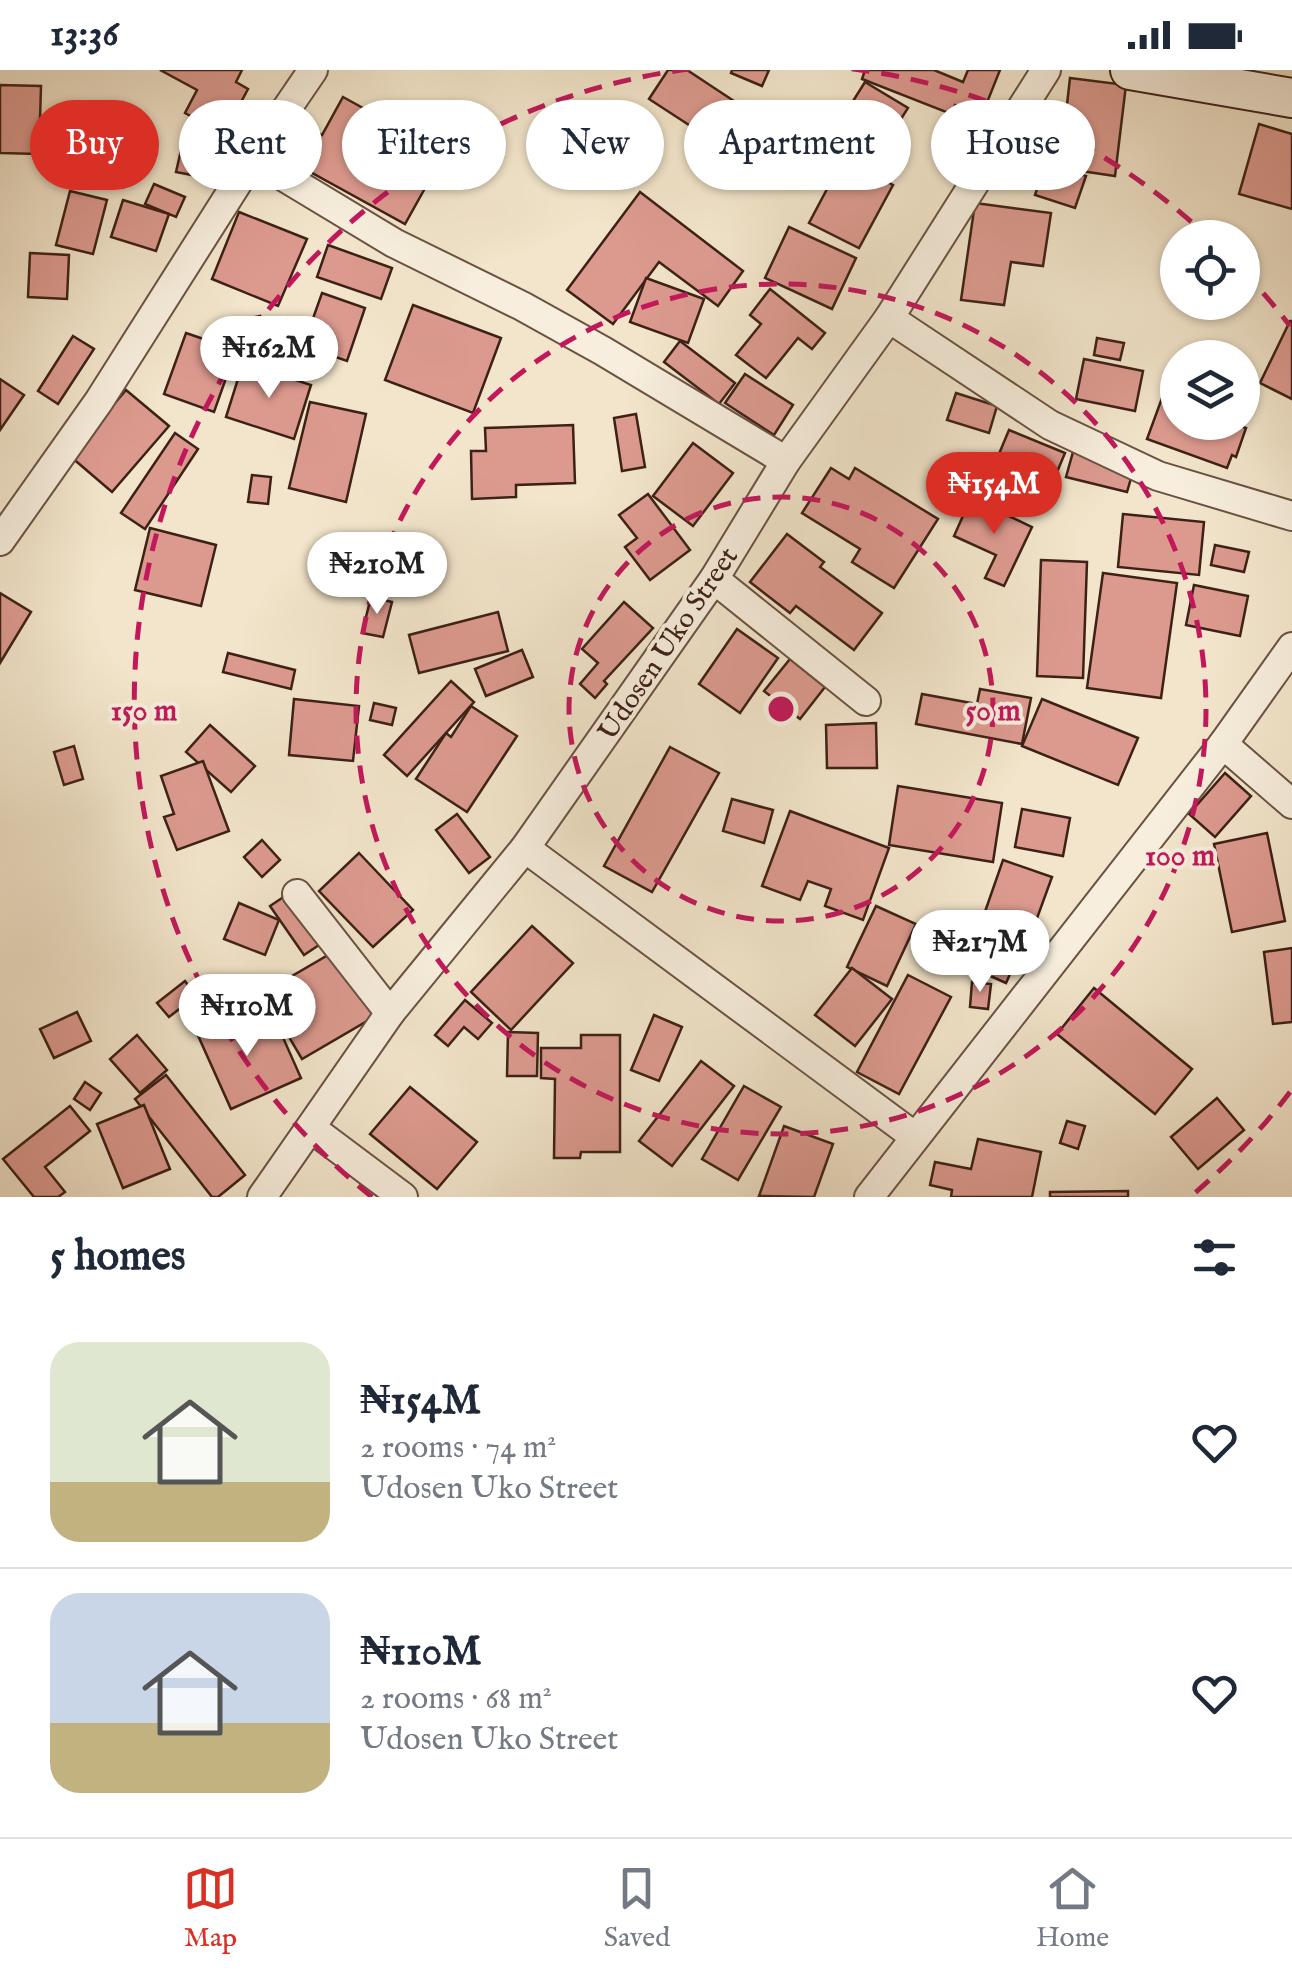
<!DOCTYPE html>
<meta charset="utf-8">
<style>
body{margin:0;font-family:"IM FELL English",serif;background:#f2f2f3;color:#1f2937;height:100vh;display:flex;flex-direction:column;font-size:38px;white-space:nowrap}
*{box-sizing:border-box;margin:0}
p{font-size:32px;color:#747a83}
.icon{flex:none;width:55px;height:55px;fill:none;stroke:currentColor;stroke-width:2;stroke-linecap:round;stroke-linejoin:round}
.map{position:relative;height:1127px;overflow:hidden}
.drawer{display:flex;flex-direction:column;background:#fff;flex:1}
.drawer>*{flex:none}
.top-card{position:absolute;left:30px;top:30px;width:1232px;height:90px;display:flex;gap:20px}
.buttons{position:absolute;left:1160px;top:150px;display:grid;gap:20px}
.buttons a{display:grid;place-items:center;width:100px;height:100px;border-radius:50%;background:#fff;box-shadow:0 2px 8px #0004;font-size:50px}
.price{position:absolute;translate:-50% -85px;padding:0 22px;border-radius:35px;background:#fff;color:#222;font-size:32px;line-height:65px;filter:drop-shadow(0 2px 5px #0008)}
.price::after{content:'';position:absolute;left:50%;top:60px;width:30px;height:22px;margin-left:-15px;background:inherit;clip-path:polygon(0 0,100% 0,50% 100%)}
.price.active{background:#d93025;color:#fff}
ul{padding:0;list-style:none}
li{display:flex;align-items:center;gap:30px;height:250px;padding:0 50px}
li+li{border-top:2px solid #e0e1e3}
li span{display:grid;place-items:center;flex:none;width:280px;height:200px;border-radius:30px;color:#555}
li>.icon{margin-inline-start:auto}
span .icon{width:120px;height:120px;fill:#fffc;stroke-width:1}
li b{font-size:42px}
h2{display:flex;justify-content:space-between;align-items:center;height:120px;padding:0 50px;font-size:42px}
.chip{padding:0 35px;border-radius:45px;background:#fff;box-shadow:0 2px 8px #0004;font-size:35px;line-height:90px}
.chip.active{background:#d93025;color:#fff}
.status{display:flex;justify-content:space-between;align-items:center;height:70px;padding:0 50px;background:#fff;direction:ltr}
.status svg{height:28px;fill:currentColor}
.tab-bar{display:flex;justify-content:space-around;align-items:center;height:140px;border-top:2px solid #e0e1e3;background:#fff;font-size:28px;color:#747a83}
.tab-bar a{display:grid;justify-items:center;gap:5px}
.tab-bar .active{color:#d93025}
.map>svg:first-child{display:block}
</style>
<div class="status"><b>13:36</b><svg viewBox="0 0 49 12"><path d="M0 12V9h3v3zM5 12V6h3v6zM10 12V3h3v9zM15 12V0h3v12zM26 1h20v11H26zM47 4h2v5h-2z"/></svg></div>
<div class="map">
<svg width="1292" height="1127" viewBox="0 0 1292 1127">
<rect width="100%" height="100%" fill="#f2e5cb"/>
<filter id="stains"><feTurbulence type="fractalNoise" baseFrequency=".002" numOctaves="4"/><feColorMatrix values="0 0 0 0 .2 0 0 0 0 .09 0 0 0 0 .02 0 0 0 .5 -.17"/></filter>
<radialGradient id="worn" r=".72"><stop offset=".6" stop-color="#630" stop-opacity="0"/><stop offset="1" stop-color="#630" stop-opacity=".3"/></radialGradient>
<g fill="#dc9a8f" stroke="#3d2116" stroke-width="2.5">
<polygon points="160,0 242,0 236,12 248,19 224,64 185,43 197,20"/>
<polygon points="668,0 687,0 734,31 709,68 649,29"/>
<polygon points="732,0 769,0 762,16 731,3"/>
<polygon points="865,0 934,0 963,12 968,0 1000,0 982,45 955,35 951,44 862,9"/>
<polygon points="1070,8 1126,15 1115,106 1074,100 1079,63 1064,61"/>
<polygon points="865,12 908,38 873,93 831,66"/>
<polygon points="0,15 41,16 39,84 0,83"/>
<polygon points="343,27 405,61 414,46 453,68 405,154 285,88 303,55 322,65"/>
<polygon points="1259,54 1292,64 1292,139 1239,124"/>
<polygon points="1056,63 1075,69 1065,99 1086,106 1075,138 1035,125"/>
<polygon points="184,67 210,73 202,107 176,102"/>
<polygon points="843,89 893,115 859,178 809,153"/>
<polygon points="154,114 185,127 176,147 145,134"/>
<polygon points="70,121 107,130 93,184 56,175"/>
<polygon points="640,122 743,201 718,236 659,192 613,254 567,220"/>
<polygon points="123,130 169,144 156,181 111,167"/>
<polygon points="975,133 1051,143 1043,196 1011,192 1004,235 961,230"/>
<polygon points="239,142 307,169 278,236 212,209"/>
<polygon points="789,157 856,188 832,239 765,208"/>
<polygon points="328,175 392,198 381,229 317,207"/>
<polygon points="30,183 69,185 67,229 28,227"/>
<polygon points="646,208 704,229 688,273 630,252"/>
<polygon points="770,219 825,263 812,279 798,268 766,308 736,285 761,254 750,245"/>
<polygon points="322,223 365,238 347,291 321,282 329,261 311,254"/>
<polygon points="413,235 501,268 473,343 385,310"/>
<polygon points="260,246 265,271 234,278 228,253"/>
<polygon points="1290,251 1292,251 1292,329 1260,313"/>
<polygon points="186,263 236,280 214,342 164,324"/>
<polygon points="73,266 94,279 58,334 38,321"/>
<polygon points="1097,268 1124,273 1120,290 1094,285"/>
<polygon points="680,271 735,313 719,334 664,292"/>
<polygon points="1084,289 1143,301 1135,341 1076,329"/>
<polygon points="243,293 311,315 294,369 226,347"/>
<polygon points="745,304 793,335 774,365 725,333"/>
<polygon points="0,309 24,325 0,360"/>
<polygon points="126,320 169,356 112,422 70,386"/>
<polygon points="956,323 997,336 989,363 947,350"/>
<polygon points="1162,328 1178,334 1178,352 1230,352 1246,358 1236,387 1232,385 1227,398 1147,369"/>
<polygon points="310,332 366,344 346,432 289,418"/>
<polygon points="636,344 645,397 622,401 614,348"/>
<polygon points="573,355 575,413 516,415 516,427 472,429 471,381 486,381 485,358"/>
<polygon points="1009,360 1065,383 1047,426 991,403"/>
<polygon points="175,363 198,379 145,459 121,443"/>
<polygon points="693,373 733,403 693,456 653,426"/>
<polygon points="1073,382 1134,398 1127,422 1066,407"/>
<polygon points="831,398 849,409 855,398 938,449 894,518 852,492 860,479 802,443"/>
<polygon points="252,405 271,407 268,434 248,432"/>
<polygon points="648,424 690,480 650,510 625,477 637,468 619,445"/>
<polygon points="971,428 1032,457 1004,516 985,508 996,485 954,466"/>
<polygon points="1123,444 1204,452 1199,505 1118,497"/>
<polygon points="150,458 216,475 201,536 135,520"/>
<polygon points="787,464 824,492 820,497 882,543 854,580 796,536 790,543 750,512"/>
<polygon points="1215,475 1249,482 1244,502 1211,495"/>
<polygon points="1041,490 1087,492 1083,608 1037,606"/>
<polygon points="1103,503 1177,513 1161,628 1087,618"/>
<polygon points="1194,515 1248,526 1240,566 1186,555"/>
<polygon points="0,523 31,542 0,593"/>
<polygon points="371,527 392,532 383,567 362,563"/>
<polygon points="624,532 653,558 604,611 607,614 595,628 580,614 598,593 582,579"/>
<polygon points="498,542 508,581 419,603 409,565"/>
<polygon points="737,559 778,588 740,643 699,614"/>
<polygon points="522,580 533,607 486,626 475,599"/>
<polygon points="228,583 295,600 291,619 223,602"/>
<polygon points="790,589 825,617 800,649 764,621"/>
<polygon points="451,611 474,632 407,706 384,685"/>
<polygon points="980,619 1031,628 1022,674 916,654 922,624 977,634"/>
<polygon points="294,629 359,636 353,691 289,685"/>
<polygon points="1042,629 1138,668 1118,715 1022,676"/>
<polygon points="374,633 396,638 392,655 370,650"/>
<polygon points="471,636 517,666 467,742 416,709 446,663 451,667"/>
<polygon points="876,653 877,698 827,698 826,655"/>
<polygon points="210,655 255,696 231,722 186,682"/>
<polygon points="74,676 83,709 64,715 54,682"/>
<polygon points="670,677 719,703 652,822 604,796"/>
<polygon points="203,691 229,761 177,780 164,747 174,744 161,706"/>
<polygon points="1225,703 1251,726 1215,767 1189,744"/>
<polygon points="898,716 1002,733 993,792 889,775"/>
<polygon points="732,729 773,740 764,773 723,761"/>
<polygon points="1022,739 1070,748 1063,786 1015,777"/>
<polygon points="790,741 889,778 863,850 825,836 831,819 808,811 800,830 762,816"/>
<polygon points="457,744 490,787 469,803 436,760"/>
<polygon points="1267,763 1285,851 1232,862 1214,774"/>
<polygon points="262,770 280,790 262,807 244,787"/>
<polygon points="359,783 413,840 373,877 319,821"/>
<polygon points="1003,790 1052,807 1028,873 980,856"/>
<polygon points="294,820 328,869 304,885 270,836"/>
<polygon points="239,833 279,850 265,885 224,869"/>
<polygon points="876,836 916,854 887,916 847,897"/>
<polygon points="532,856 573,893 511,960 471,922"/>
<polygon points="1292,878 1292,952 1273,954 1264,882"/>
<polygon points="985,880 1015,893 1006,913 977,900"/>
<polygon points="335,881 374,947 302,989 263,923"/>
<polygon points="852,898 892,929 855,976 815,945"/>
<polygon points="908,905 951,927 899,1024 857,1002"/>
<polygon points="185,911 196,926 169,947 157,933"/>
<polygon points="972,912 991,914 988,939 970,937"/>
<polygon points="1094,918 1192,999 1155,1044 1057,964"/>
<polygon points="254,924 273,942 261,955 242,938"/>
<polygon points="465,930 492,953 478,969 464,957 448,976 435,965"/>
<polygon points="241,940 252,964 277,954 301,1008 231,1039 196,961"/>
<polygon points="77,942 91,971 54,988 40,959"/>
<polygon points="654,945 682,957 659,1011 631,1000"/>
<polygon points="508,962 538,963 537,1006 507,1006"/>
<polygon points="137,965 167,1000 140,1023 110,989"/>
<polygon points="581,965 620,965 620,1082 581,1082 580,1088 554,1088 555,1009 541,1008 541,978 581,978"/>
<polygon points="701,991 734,1016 672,1096 639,1071"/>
<polygon points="166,1005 245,1105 218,1127 212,1127 135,1029"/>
<polygon points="85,1012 101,1023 90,1040 74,1029"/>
<polygon points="744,1016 781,1037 738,1110 702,1089"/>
<polygon points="410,1017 477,1072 437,1119 370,1064"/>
<polygon points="1217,1028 1244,1060 1198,1099 1171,1067"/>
<polygon points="144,1035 170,1099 123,1118 97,1054"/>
<polygon points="70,1036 90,1061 45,1097 65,1122 58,1127 34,1127 3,1089"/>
<polygon points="1067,1051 1085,1056 1078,1079 1060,1073"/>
<polygon points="784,1056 833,1074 814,1127 759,1126"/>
<polygon points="978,1069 1041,1082 1032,1127 951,1127 952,1120 930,1115 935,1092 971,1099"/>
<polygon points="1128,1121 1128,1127 1050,1127 1050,1122"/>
</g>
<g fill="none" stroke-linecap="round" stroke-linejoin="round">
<defs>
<g id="minor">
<polyline points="253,88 394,173 522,236 603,281 786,391"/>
<polyline points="889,248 1050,355 1158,406 1292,446"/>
<polyline points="0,471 99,331 253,88 313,0"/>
<polyline points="714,509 866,631"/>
<polyline points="1223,674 1292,734"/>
<polyline points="525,778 914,1066"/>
<polyline points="297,824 390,943"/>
<polyline points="311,1058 403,1127"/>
<polyline points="262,1127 390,943 525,778 714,509 786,391 889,248 1046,0"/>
<polyline points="869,1127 1223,674 1292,577"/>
</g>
<polyline id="secondary" points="1130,0 1292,28"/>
</defs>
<use href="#minor" stroke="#6a5243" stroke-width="32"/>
<use href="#secondary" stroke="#3d2116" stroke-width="42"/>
<use href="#minor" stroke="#f7eedd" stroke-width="28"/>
<use href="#secondary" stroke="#f7eedd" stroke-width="38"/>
</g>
<g fill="none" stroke="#c2185b" stroke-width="5" stroke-dasharray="18 12">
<circle cx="781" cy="639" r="212"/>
<circle cx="781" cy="639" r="425"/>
<path d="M1290 1022A637 637 0 0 1 1190 1127M372 1127A637 637 0 1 1 1207 166M1243 201A637 637 0 0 1 1290 256"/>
</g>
<g text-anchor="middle" stroke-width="8" stroke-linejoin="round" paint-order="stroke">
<g font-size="28" fill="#3d2116" stroke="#f7eedd">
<text transform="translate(667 573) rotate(-56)" y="10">Udosen Uko Street</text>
</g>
</g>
<circle cx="781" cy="639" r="15" fill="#c2185b" stroke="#f7eedd" stroke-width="5"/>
<g font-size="30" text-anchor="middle" font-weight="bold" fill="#c2185b" stroke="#f7eedd" stroke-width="8" stroke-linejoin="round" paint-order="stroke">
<text x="993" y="650">50 m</text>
<text x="144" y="650">150 m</text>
<text x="1180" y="795">100 m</text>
</g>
<rect width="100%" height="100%" filter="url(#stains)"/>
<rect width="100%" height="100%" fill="url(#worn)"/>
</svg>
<div class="buttons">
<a><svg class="icon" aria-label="locate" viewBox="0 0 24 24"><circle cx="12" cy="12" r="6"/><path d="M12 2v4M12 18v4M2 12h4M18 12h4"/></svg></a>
<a><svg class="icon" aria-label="layers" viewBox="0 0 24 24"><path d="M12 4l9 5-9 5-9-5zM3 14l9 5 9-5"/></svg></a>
</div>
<b class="price" style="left:269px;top:331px">₦162M</b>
<b class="price active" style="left:994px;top:467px">₦154M</b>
<b class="price" style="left:377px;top:547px">₦210M</b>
<b class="price" style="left:980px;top:925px">₦217M</b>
<b class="price" style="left:247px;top:989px">₦110M</b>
<div class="top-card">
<a class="chip active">Buy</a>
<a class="chip">Rent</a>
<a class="chip">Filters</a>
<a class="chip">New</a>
<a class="chip">Apartment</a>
<a class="chip">House</a>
</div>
</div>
<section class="drawer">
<h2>5 homes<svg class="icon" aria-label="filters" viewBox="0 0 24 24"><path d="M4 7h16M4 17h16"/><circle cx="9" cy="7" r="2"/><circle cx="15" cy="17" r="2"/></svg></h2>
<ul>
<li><span style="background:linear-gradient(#dfe7d0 70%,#c2b280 0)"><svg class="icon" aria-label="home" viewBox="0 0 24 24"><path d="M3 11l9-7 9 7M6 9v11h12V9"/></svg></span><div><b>₦154M</b><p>2 rooms · 74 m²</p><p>Udosen Uko Street</p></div><svg class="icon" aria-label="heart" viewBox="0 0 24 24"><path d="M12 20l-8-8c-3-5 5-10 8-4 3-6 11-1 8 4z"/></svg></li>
<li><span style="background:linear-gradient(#c9d6e8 65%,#c2b280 0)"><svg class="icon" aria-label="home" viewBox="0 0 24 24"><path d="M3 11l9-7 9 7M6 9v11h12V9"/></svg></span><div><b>₦110M</b><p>2 rooms · 68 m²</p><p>Udosen Uko Street</p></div><svg class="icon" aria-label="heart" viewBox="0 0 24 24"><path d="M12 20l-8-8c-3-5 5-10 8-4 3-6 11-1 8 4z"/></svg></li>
</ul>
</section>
<nav class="tab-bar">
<a class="active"><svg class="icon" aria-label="map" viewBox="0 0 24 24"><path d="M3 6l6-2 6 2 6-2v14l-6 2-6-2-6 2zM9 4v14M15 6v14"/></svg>Map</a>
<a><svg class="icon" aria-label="saved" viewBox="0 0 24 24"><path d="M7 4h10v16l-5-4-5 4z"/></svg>Saved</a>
<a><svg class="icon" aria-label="home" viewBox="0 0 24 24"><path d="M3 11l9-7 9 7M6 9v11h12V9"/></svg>Home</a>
</nav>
